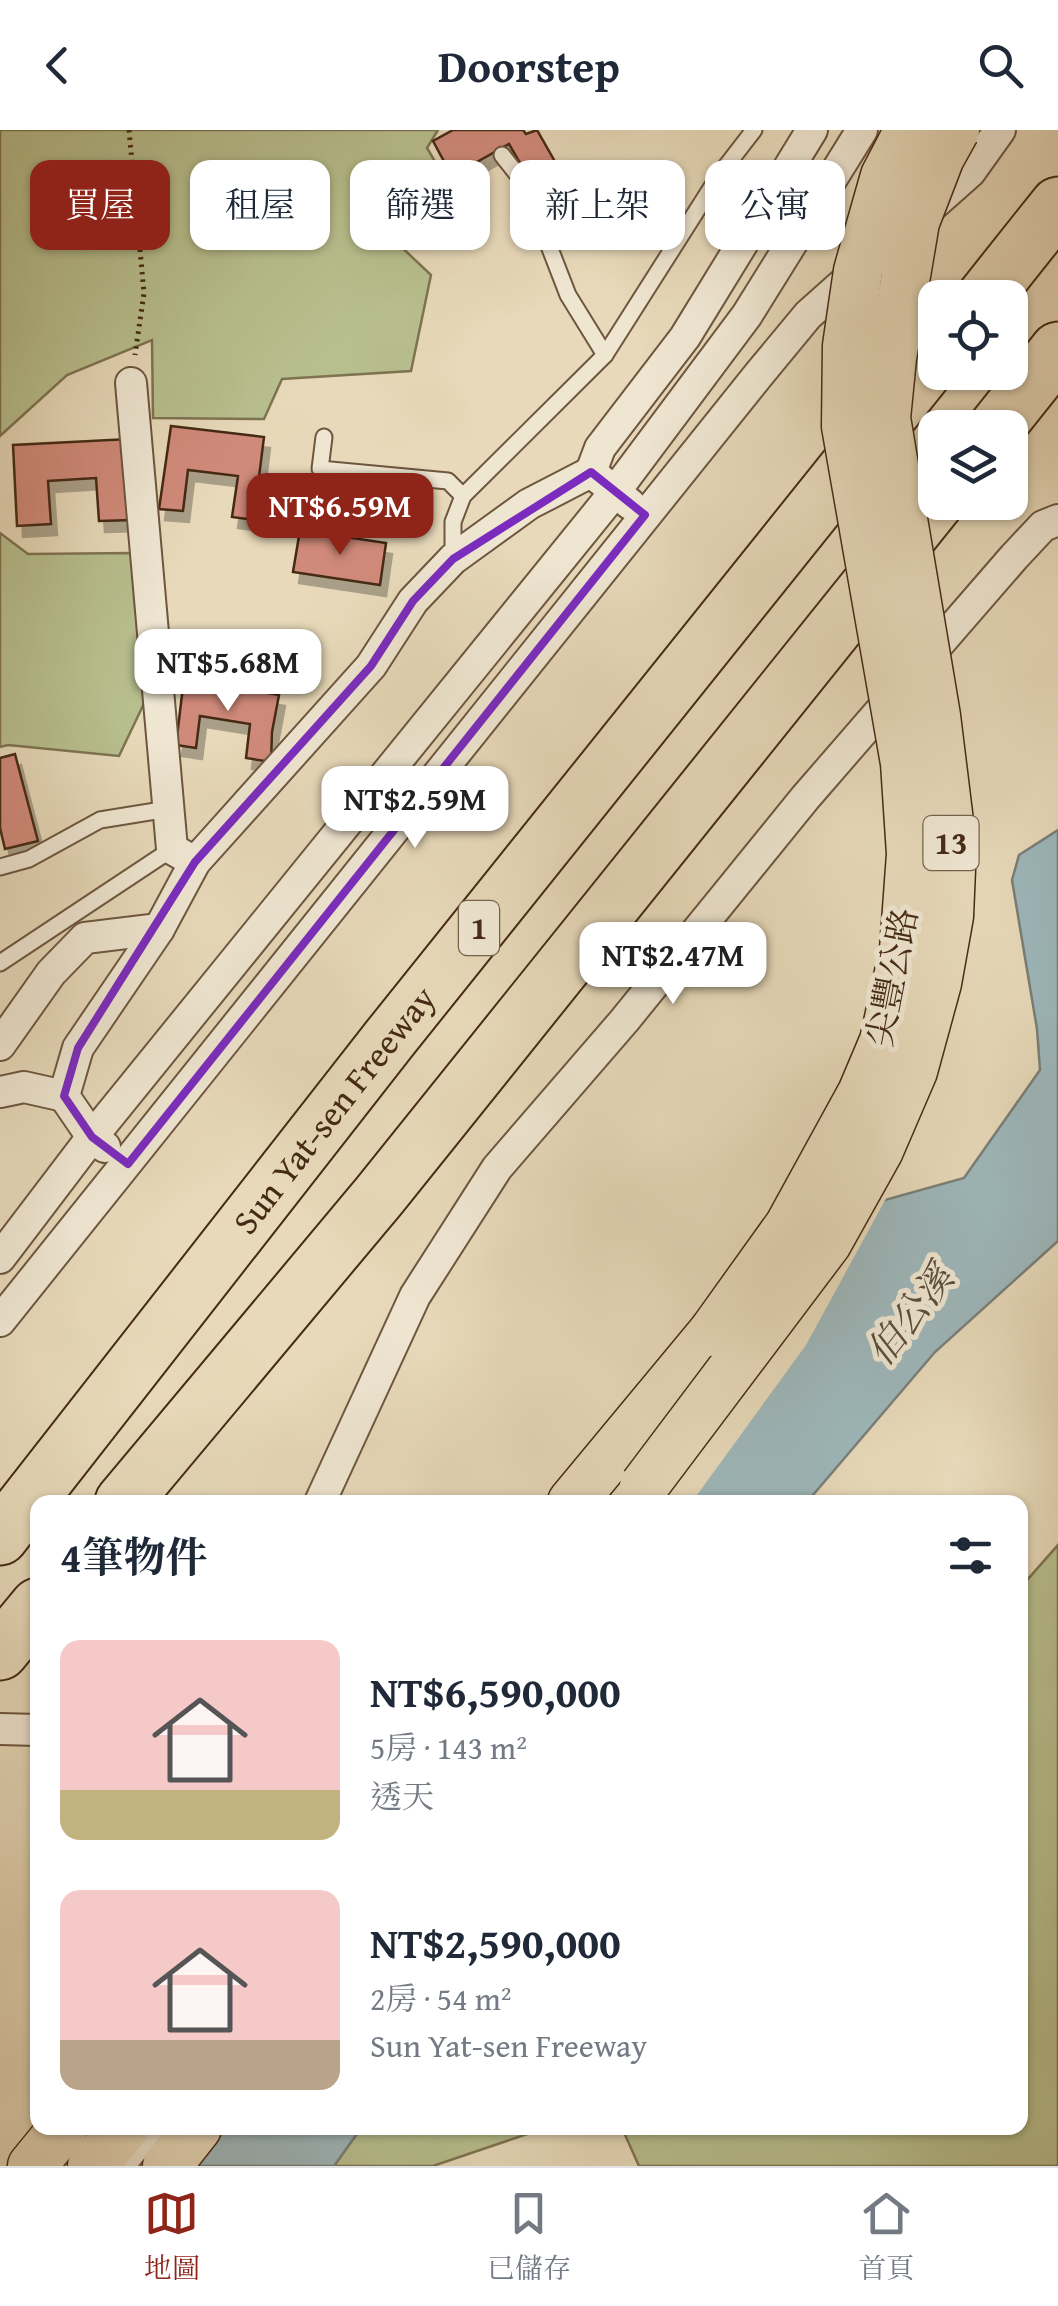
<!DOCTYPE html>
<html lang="zh-TW">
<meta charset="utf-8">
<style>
body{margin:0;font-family:"Gentium Book Plus","Noto Serif TC",serif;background:#f2f2f3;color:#1f2937;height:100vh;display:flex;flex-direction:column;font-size:38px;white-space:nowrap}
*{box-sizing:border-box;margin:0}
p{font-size:32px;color:#747a83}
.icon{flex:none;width:55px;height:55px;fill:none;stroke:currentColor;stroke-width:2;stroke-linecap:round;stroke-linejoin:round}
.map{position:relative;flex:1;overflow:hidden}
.sheet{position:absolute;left:30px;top:1365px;width:998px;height:640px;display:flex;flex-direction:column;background:#fff;border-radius:20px;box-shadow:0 2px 8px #0004}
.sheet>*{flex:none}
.guide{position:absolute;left:30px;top:30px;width:1000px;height:90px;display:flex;gap:20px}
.fabs{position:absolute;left:918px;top:150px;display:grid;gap:20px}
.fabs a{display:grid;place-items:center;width:110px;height:110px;border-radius:20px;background:#fff;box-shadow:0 2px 8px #0004;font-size:50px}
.price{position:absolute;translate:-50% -85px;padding:0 22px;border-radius:20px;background:#fff;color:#222;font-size:32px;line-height:65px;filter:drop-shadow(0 2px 5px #0008)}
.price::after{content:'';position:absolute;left:50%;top:60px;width:30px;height:22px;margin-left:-15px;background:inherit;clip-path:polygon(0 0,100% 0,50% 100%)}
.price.selected{background:#8f2418;color:#fff}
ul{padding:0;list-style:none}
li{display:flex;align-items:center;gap:30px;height:250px;padding:0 30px}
li span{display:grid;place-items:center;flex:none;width:280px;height:200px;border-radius:20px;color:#555}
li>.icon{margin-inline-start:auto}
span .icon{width:120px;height:120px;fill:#fffc;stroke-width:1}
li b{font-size:42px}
h2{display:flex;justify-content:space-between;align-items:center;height:120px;padding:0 30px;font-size:42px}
.pill{padding:0 35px;border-radius:20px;background:#fff;box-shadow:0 2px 8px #0004;font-size:35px;line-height:90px}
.pill.selected{background:#8f2418;color:#fff}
header{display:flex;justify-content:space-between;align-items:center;height:130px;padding:0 30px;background:#fff;font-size:45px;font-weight:600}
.menu{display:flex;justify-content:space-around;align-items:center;height:140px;border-top:2px solid #e0e1e3;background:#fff;font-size:28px;color:#747a83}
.menu a{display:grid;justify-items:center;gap:5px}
.menu .selected{color:#8f2418}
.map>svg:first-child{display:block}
</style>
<header><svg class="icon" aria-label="back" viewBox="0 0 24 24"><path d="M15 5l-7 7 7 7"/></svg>Doorstep<svg class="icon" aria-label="search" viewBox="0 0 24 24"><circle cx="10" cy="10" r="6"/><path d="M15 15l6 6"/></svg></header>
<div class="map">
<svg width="1058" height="2036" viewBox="0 0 1058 2036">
<defs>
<filter id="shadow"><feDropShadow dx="6" dy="11" stdDeviation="0" flood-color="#0004"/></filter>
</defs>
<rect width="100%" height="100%" fill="#e7d9b9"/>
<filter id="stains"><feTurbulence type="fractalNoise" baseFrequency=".002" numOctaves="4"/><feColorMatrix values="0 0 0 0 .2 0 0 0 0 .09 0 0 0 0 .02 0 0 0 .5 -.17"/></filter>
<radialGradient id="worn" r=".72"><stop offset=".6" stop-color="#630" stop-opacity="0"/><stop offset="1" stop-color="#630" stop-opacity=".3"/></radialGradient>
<g fill="#b8bf8e" stroke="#7e7452" stroke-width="2.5">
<polygon points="0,0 438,0 427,18 460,74 444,105 394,110 431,145 411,241 282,249 264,289 153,288 152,210 67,245 0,306"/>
<polygon points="0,403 28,424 132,423 148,565 119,626 8,615 0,617"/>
<polygon points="1058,1415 1058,2036 639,2036 622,1998 1020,1998 1020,1458"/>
<polygon points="361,1998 545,1998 433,2036 334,2036"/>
</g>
<g fill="#9db7bb" stroke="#7a7f79" stroke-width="2.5">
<polygon points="1058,700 1058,1111 935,1222 807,1372 608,1372 849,1080 964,1048 1040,940 1037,899 1012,750 1019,725"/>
<polygon points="214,1998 361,1998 334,2036 183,2036"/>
</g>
<polygon fill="#e7d9b9" points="889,1063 806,1215 692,1372 603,1372 846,1076"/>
<g fill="#d08a7a" stroke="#452a16" stroke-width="2.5" filter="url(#shadow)">
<polygon points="453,0 523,0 526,4 537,0 558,37 531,52 509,14 452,46 433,11"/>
<polygon points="171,296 264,307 259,347 266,348 261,391 232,387 238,346 188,340 183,381 159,379"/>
<polygon points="129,309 134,390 99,391 96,348 48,351 51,394 17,396 13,315"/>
<polygon points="300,400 386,413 380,455 293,442"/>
<polygon points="184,548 279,565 272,602 271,632 246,628 250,594 200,586 196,618 176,615"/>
<polygon points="15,624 38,711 5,719 0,698 0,628"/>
</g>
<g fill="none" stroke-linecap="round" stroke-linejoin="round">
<defs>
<g id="lane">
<polyline points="502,25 525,54 568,165 605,225"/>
<polyline points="324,307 320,339 448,351 463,366"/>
<polyline points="453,429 453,392 463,366 605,225 720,44 754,0"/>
<polyline points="0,737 29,729 100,690 168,679"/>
<polyline points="0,833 172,719"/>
<polyline points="128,2036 160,1998"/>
</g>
<g id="street">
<polyline points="926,81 970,42 1000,0"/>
<polyline points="131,253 172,719 195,732"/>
<polyline points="591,342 600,318 685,207 812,0"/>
<polyline points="0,915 51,843 85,808 159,799"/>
<polyline points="0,962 24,957 64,966"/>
<polyline points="105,1017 92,1007 64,966 78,918 159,799 195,732 371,536 413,471 453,429 529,374 591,342 630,374"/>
<polyline points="0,1128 92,1007 614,363 747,185 862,0"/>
<polyline points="0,1191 760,243 808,185 862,137"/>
<polyline points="320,1372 415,1166 497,1038 624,891 805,668 1014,427 1043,396 1058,390"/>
<polyline points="0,1599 38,1600"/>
</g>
<g id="primary">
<polyline points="572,1372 713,1202"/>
<polyline points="32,2036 63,1998"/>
<polyline points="92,2036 124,1998"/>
<polyline points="167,2036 197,1998"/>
</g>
<g id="highway">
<polyline points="984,168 1058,75"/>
<polyline points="996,298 1058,220"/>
<polyline points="123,1372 379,1066 936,372"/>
<path id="s1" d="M0 1407 390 908 935 228"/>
<polyline points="0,1522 38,1476"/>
</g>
</defs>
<use href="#lane" stroke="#6e563f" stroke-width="19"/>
<use href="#street" stroke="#6e563f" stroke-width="34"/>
<use href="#primary" stroke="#452a16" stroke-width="51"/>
<use href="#highway" stroke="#452a16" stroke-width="59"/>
<polyline stroke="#452a16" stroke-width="5" stroke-dasharray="2.5 5" stroke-linecap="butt" points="129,0 144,163 135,225"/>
<use href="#lane" stroke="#efe6d2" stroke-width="15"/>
<use href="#street" stroke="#efe6d2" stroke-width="30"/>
<use href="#primary" stroke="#e7d9b9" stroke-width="48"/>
<use href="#highway" stroke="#e7d9b9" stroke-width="55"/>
<defs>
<g id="primary-bridge">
<polyline points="713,1202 789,1096 862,963 884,911 904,820 911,724 905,633 846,296 847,216 858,141 885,46 909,0"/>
<polyline points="644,1356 827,1113 879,1020 913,941 937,853 949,786 952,716 936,586 886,288 892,228 915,92 940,27 955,0"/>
</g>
</defs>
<use href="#primary-bridge" stroke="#452a16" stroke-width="51" stroke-linecap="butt"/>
<use href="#primary-bridge" stroke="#e7d9b9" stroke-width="48"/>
</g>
<path fill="none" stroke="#7b2cbf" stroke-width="8" stroke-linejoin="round" d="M591 342 645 385 128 1034 92 1007 64 966 78 918 195 732 371 536 413 471 453 429Z"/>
<g text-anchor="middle" stroke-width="10" stroke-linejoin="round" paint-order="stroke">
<g fill="#efe6d2" stroke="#78624e" stroke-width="2.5">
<rect x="923.5" y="686" width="55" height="54" rx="8"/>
<rect x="459" y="771" width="40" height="54" rx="8"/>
</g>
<g font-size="32" font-weight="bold" fill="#452a16">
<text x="951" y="724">13</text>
<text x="479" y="809">1</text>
</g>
<g font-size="35" fill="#452a16" stroke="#efe6d2">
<text transform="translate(892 847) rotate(-79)" y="12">尖豐公路</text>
<text dy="12" stroke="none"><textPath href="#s1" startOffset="542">Sun Yat-sen Freeway</textPath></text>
</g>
<g font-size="38" font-style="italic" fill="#5b4d3f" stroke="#efe6d2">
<text transform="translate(910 1185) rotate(-52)" y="13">伯公溪</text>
</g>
</g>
<rect width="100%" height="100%" filter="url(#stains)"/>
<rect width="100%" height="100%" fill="url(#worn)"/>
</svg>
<div class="fabs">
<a><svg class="icon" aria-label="locate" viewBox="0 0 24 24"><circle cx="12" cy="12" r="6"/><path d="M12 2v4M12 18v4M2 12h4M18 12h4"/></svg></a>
<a><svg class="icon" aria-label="layers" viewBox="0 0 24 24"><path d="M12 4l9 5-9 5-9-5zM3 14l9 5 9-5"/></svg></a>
</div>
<b class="price selected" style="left:340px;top:428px">NT$6.59M</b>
<b class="price" style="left:228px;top:584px">NT$5.68M</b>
<b class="price" style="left:415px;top:721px">NT$2.59M</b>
<b class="price" style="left:673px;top:877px">NT$2.47M</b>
<div class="guide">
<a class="pill selected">買屋</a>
<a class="pill">租屋</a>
<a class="pill">篩選</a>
<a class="pill">新上架</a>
<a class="pill">公寓</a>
</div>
<section class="sheet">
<h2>4筆物件<svg class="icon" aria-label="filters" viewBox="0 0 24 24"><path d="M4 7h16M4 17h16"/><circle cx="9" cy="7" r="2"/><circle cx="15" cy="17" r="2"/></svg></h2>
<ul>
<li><span style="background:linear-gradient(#f6c9c9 75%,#c2b280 0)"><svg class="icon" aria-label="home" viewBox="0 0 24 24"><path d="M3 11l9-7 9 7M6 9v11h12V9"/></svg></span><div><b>NT$6,590,000</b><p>5房 · 143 m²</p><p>透天</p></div></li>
<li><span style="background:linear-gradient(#f6c9c9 75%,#b9a48a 0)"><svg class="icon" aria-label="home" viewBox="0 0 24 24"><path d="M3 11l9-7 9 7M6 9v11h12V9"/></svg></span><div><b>NT$2,590,000</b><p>2房 · 54 m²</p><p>Sun Yat-sen Freeway</p></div></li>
</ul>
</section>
</div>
<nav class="menu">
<a class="selected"><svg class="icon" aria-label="map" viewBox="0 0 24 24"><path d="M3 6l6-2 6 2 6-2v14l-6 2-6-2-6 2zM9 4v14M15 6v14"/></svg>地圖</a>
<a><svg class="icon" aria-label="saved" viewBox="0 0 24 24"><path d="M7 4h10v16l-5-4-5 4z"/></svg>已儲存</a>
<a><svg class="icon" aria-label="home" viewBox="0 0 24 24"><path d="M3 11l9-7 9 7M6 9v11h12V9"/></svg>首頁</a>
</nav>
